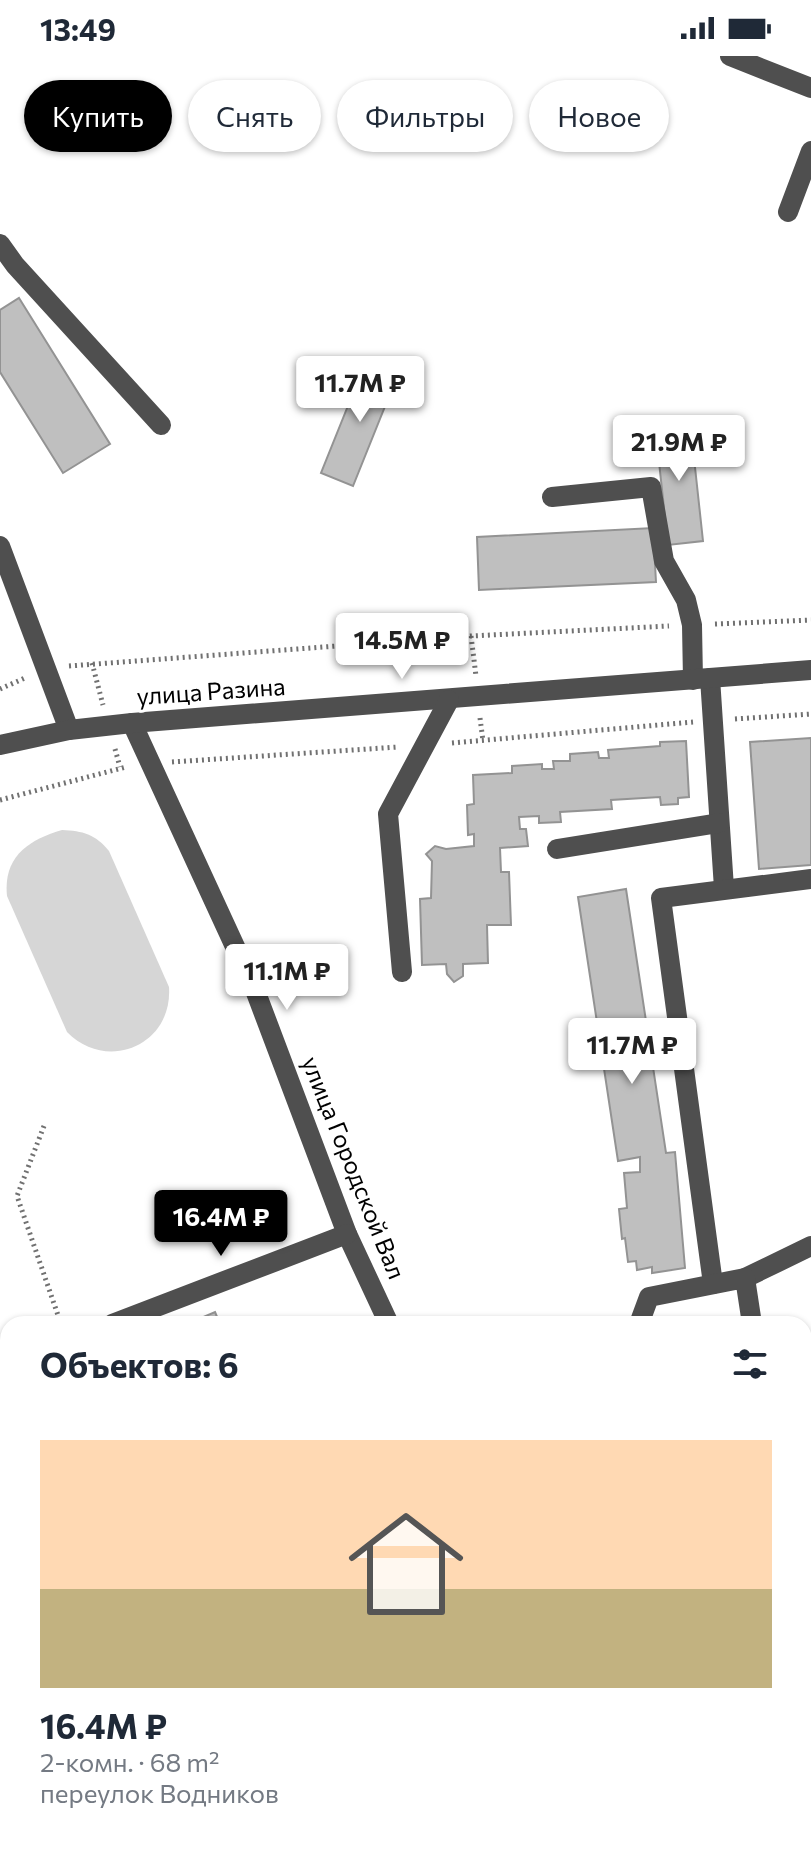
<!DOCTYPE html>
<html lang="ru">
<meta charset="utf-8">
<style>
body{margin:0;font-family:Commissioner,sans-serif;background:#f6f6f7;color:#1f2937;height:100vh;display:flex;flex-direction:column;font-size:30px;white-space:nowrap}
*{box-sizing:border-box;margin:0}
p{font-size:26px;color:#747a83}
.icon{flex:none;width:44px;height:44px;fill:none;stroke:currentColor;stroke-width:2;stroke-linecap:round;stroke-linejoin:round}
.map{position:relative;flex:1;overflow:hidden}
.details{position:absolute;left:0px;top:1260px;width:812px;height:538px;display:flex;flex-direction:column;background:#fff;border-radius:24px 24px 0 0;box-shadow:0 2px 6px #0004}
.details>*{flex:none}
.guide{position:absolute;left:24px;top:24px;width:764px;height:72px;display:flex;gap:16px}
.price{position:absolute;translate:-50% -68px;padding:0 18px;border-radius:8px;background:#fff;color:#222;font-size:26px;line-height:52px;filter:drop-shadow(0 2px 4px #0008)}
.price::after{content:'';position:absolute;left:50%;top:48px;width:24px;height:18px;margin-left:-12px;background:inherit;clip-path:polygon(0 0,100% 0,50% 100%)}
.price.on{background:#000;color:#fff}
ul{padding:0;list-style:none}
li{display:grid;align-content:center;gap:16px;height:424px;padding:0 40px}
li+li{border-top:2px solid #e0e1e3}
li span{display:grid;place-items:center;height:248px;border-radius:0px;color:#555}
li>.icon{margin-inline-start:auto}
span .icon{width:144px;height:144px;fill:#fffc;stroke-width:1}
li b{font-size:34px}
h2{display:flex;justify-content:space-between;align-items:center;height:96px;padding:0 40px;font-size:34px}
.tag{padding:0 28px;border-radius:36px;background:#fff;box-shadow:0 2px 6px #0004;font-size:28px;line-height:72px}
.tag.on{background:#000;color:#fff}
.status{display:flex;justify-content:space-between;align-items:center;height:56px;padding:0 40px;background:#fff;direction:ltr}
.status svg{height:22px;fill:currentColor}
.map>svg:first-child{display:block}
</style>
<div class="status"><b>13:49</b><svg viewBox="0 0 49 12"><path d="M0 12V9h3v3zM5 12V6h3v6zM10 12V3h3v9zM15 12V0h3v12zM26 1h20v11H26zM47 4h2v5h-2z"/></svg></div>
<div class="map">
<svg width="811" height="1797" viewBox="0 0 811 1797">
<rect width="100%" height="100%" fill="#fff"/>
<path fill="#d6d6d6" d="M62 774C83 775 95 778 109 795L169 931C173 989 107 1017 67 976L7 840C3 801 28 784 62 774Z"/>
<g fill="#bfbfbf" stroke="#939393" stroke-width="2">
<polygon points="19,242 110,388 63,417 0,316 0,254"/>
<polygon points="366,305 398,318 353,430 321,417"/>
<polygon points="690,365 703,485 668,489 655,369"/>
<polygon points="653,472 656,526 479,534 477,481"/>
<polygon points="811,682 811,809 759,813 750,686"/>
<polygon points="686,685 689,741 678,742 678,748 661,749 660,741 611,744 612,753 560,756 561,766 539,767 539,760 519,761 520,773 526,773 528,790 500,792 501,816 509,816 511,869 487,869 488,907 463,908 463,920 454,926 447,918 446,908 422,909 420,843 431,842 432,805 426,798 435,790 446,793 474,790 474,778 468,779 467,749 474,748 473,719 512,717 512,710 542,708 542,713 554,713 553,705 570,705 570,698 598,696 599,702 609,702 608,694 660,690 660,686"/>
<polygon points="626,833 666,1097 675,1096 685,1212 652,1217 652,1211 637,1214 636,1205 628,1206 625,1182 622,1183 619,1153 627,1152 624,1117 640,1116 640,1101 618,1105 578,841"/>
<polygon points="215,1256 220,1268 187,1268"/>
<polygon points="0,1455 8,1475 8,1542 0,1545"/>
<polygon points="811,1488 811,1545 804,1546 804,1489"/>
<polygon points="8,1734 8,1790 17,1790 0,1797 0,1737"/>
</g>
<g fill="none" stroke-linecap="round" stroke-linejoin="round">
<g stroke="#717171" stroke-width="5" stroke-dasharray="2 4" stroke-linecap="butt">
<polyline points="715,568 811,564"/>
<polyline points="471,580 476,620"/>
<polyline points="92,607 103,649"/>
<polyline points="69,610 471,580 669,570"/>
<polyline points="0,633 25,622"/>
<polyline points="480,662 483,685"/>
<polyline points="735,663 811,658"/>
<polyline points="452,687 693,666"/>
<polyline points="115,693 120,711"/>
<polyline points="172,706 398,691"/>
<polyline points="0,744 126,711"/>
<polyline points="44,1070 17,1140 61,1268"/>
<polyline points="0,1316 8,1312"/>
<polyline points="0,1353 8,1379"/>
<polyline points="0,1556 8,1552"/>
<polyline points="804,1576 811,1574"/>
<polyline points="804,1727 811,1726"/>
<polyline points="804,1770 811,1774"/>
<polyline points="584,1790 586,1797"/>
<polyline points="40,1797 56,1790"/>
<polyline points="519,1797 530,1790"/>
</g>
<g stroke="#4f4f4f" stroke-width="20">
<polyline points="730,0 811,32"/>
<polyline points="788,156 811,95"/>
<polyline points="0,188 15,209 161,369"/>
<polyline points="552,441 651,431 664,505 686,544 692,569 693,624"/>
<polyline points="0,490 69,674"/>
<polyline points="710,622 724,832"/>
<polyline points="132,667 255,934 347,1178 389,1268"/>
<polyline points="0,689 69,674 132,667 811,614"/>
<polyline points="557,793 719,767"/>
<polyline points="402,916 388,758 449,644"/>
<polyline points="745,1222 811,1190"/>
<polyline points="713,1228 661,842 811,823"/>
<polyline points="112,1268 347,1178"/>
<polyline points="639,1268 649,1241 745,1222 752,1268"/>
<polyline points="804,1460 811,1459"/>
<polyline points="804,1648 811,1647"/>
<polyline points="178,1790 181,1797"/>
<polyline points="475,1790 479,1797"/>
<polyline points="79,1797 94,1790"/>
<polyline points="246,1797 261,1790"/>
<polyline points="367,1797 383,1790"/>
</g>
</g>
<g text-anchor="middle" stroke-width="6" stroke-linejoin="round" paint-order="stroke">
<g font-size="24" fill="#000" stroke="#fff">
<text transform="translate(211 636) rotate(-4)" y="8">улица Разина</text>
<text transform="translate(353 1112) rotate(68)" y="8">улица Городской Вал</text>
</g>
</g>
</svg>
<b class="price" style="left:360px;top:368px">11.7M ₽</b>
<b class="price" style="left:679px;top:427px">21.9M ₽</b>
<b class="price" style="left:402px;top:625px">14.5M ₽</b>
<b class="price" style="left:287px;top:956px">11.1M ₽</b>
<b class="price" style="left:632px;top:1030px">11.7M ₽</b>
<b class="price on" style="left:221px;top:1202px">16.4M ₽</b>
<div class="guide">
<a class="tag on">Купить</a>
<a class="tag">Снять</a>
<a class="tag">Фильтры</a>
<a class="tag">Новое</a>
</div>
<section class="details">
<h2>Объектов: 6<svg class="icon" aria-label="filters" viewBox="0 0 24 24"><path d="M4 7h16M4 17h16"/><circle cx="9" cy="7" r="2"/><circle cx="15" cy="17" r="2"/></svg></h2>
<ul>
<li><span style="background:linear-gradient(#ffd9b3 60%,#c2b280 0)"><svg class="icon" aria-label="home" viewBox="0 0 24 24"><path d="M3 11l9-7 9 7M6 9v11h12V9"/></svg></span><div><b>16.4M ₽</b><p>2-комн. · 68 m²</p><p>переулок Водников</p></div></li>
</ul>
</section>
</div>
